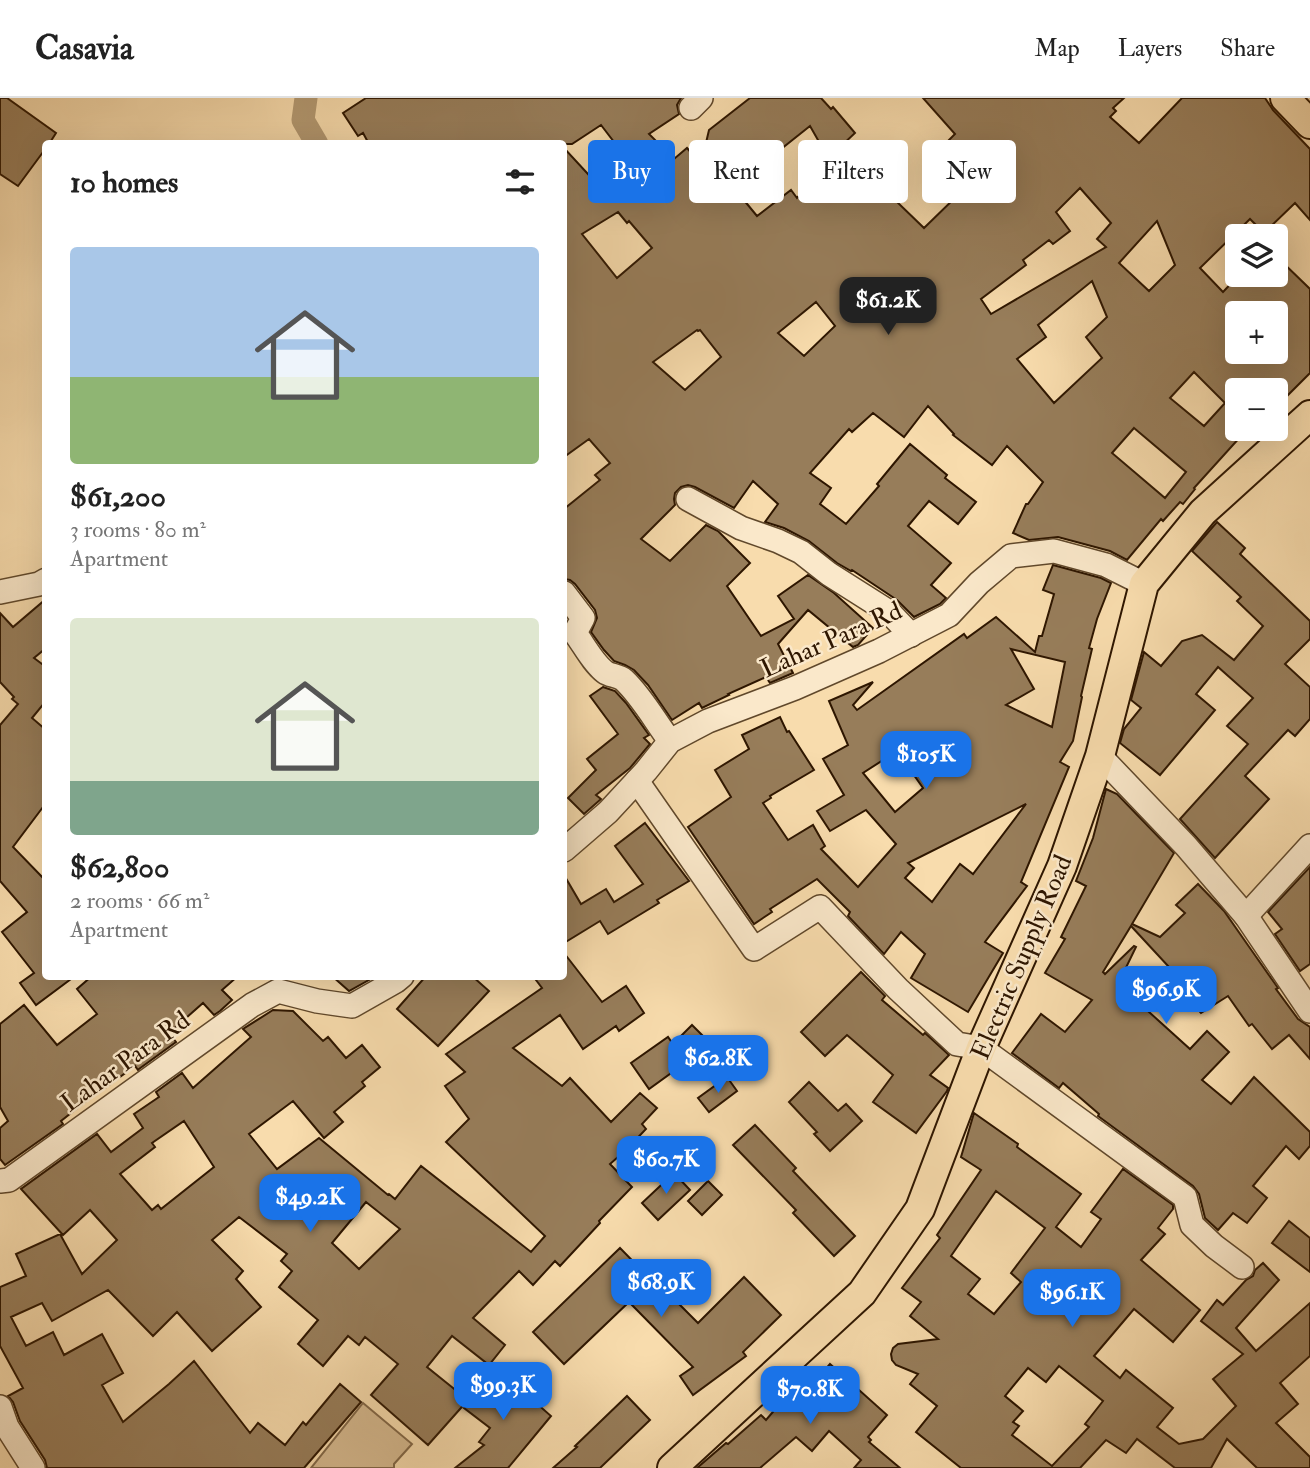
<!DOCTYPE html>
<meta charset="utf-8">
<style>
body{margin:0;font-family:"IM FELL Double Pica",serif;background:#f6f6f6;color:#222;height:100vh;display:flex;flex-direction:column;font-size:26px;white-space:nowrap}
*{box-sizing:border-box;margin:0}
p{font-size:23px;color:#767676}
.icon{flex:none;width:38px;height:38px;fill:none;stroke:currentColor;stroke-width:2;stroke-linecap:round;stroke-linejoin:round}
.map{position:relative;flex:1;overflow:hidden}
.sheet{position:absolute;left:42px;top:42px;width:525px;height:840px;display:flex;flex-direction:column;background:#fff;border-radius:7px;box-shadow:0 7px 28px #0002}
.sheet>*{flex:none}
.top-card{position:absolute;left:588px;top:42px;width:616px;height:63px;display:flex;gap:14px}
.fabs{position:absolute;left:1225px;top:126px;display:grid;gap:14px}
.fabs a{display:grid;place-items:center;width:63px;height:63px;border-radius:7px;background:#fff;box-shadow:0 7px 28px #0002;font-size:35px}
.price{position:absolute;translate:-50% -60px;padding:0 16px;border-radius:14px;background:#1a73e8;color:#fff;font-size:23px;line-height:46px;filter:drop-shadow(0 2px 4px #0008)}
.price::after{content:'';position:absolute;left:50%;top:42px;width:21px;height:16px;margin-left:-10px;background:inherit;clip-path:polygon(0 0,100% 0,50% 100%)}
.price.current{background:#222;color:#fff}
ul{padding:0;list-style:none}
li{display:grid;align-content:center;gap:14px;height:371px;padding:0 28px}
li span{display:grid;place-items:center;height:217px;border-radius:7px;color:#555}
li>.icon{margin-inline-start:auto}
span .icon{width:126px;height:126px;fill:#fffc;stroke-width:1}
li b{font-size:30px}
h2{display:flex;justify-content:space-between;align-items:center;height:84px;padding:0 28px;font-size:30px}
.chip{padding:0 24px;border-radius:7px;background:#fff;box-shadow:0 7px 28px #0002;font-size:24px;line-height:63px}
.chip.current{background:#1a73e8;color:#fff}
header{display:flex;align-items:center;gap:42px;box-sizing:border-box;height:98px;padding:0 35px;background:#fff;border-bottom:2px solid #e0e0e0}
header strong{font-size:33px}
nav{display:flex;gap:38px;margin-inline-start:auto;font-size:24px}
.map>svg:first-child{display:block}
</style>
<header>
<strong>Casavia</strong>
<nav><a>Map</a><a>Layers</a><a>Share</a></nav>
</header>
<div class="map">
<svg width="1310" height="1370" viewBox="0 0 1310 1370">
<rect width="100%" height="100%" fill="#f8dcad"/>
<filter id="stains"><feTurbulence type="fractalNoise" baseFrequency=".00286" numOctaves="4"/><feColorMatrix values="0 0 0 0 .2 0 0 0 0 .09 0 0 0 0 .02 0 0 0 .5 -.17"/></filter>
<radialGradient id="worn" r=".72"><stop offset=".6" stop-color="#630" stop-opacity="0"/><stop offset="1" stop-color="#630" stop-opacity=".3"/></radialGradient>
<polygon fill="#d6ba90" stroke="#826848" stroke-width="2" points="363,1305 412,1346 394,1366 394,1370 311,1370"/>
<g fill="none" stroke-linecap="round" stroke-linejoin="round">
<polyline stroke="#b39972" stroke-width="23" points="306,0 303,22 317,46"/>
</g>
<g fill="#977d5a" stroke="#2e1600" stroke-width="2" fill-rule="evenodd">
<polygon points="0,0 7,0 56,35 49,46 46,46 46,50 18,88 0,76"/>
<path d="M366 0H681L677 7 679 16 649 36 674 61 687 50 701 66 709 32 750 0H821L831 11 833 9 855 35 838 51 876 84 878 82 896 101 895 102 924 130 960 95 947 81 967 62 948 43 955 36 923 0H1124L1113 10 1116 13 1110 19 1139 45 1182 0H1265L1273 12 1310 51V122L1295 105 1264 135 1250 121 1200 170 1223 194 1239 177H1276V158L1310 191V275L1276 309V292H1237V332L1242 337 1194 390 1195 391 1183 406 1180 404 1163 423 1161 421 1127 462 1110 453 1058 439 1029 442 1013 435 1026 406H1028L1043 384 1007 348 992 367 953 337 954 336 928 308 904 339 873 315 852 334 849 331 810 375 831 390 820 406 846 426 879 388 877 386 910 346 947 377 945 380 976 404 958 426 929 403 908 428 951 465 931 487 946 500 940 506 914 519 897 502 852 472 851 473 837 465 809 443 784 430 765 424 778 406 753 383 734 410 695 389 688 387 681 389 675 395 674 401 675 407 641 441 670 463 706 427 718 433 750 465 727 488 761 538 794 521 778 498 808 477 834 495 873 530 858 547 853 549 808 512 778 546 793 575 770 585 766 579 728 596 729 597 702 610 699 605 672 622 648 587 634 572 625 567 614 563 604 552 591 534 597 520 595 512 575 486 570 482 564 481V411L600 382 595 377 610 365 589 341 564 359V50L599 88 627 61 601 27 572 46H369L363 35 358 38 343 15ZM810 28 830 63 797 100 791 92 757 118 729 84 770 47 776 55ZM1080 90 1111 125 1097 141 1106 149 991 216 981 201 1026 167 1023 162 1049 142 1053 146 1070 133 1056 114ZM618 114 627 125 629 123 652 150 617 180 582 136ZM1157 123 1175 167 1149 193 1119 165ZM1092 183 1107 219 1086 239 1102 260 1054 305 1017 261 1046 239 1038 227ZM816 204 835 228 804 258 778 235ZM1237 215H1276V254H1237ZM697 232 698 233 700 232 721 259 685 292 653 264ZM1194 274 1225 305 1204 328 1170 300ZM1134 330 1186 374 1165 400 1112 355Z"/>
<polygon points="1217,424 1245,450 1240,456 1310,523 1310,541 1285,566 1310,589 1310,621 1295,638 1288,632 1245,678 1269,701 1215,760 1180,721 1248,646 1227,628 1253,600 1218,569 1196,596 1215,612 1160,677 1120,645 1124,631 1141,610 1131,602 1144,554 1161,568 1182,543 1202,537 1234,562 1263,528 1237,503 1241,499 1192,453"/>
<path d="M1053 467 1101 480 1111 485 1097 521 1089 550 1092 551 1081 598 1082 599 1073 643 1060 664 1069 669 1021 784 1027 788 985 844 1003 855 968 914 911 880 925 856 901 834 884 856 848 818 850 814 817 781 770 811 772 814 754 826 688 729 731 699 715 672 749 651 742 637 780 619 787 634 789 633 814 672 770 698 771 700 763 705 788 742 813 727 825 748 821 751 858 789 896 746 866 712 830 733 817 713 844 697 823 661 848 647 829 603 873 584 853 607 857 612 964 536 967 540 996 519 1035 554 1039 538H1042L1054 496 1043 492ZM1011 551 1065 564 1052 629 1006 607 1034 591ZM897 653 923 690 895 714 863 675ZM1026 706 973 776 960 766 932 804 905 780 914 770 908 765Z"/>
<polygon points="46,501 46,550 34,560 46,569 46,603 32,620 46,632 46,705 13,749 46,783 46,878 75,878 36,907 20,885 34,875 2,834 27,814 0,783 0,627 18,606 12,601 14,599 0,584 0,515 13,529"/>
<polygon points="603,589 615,593 626,605 649,637 644,640 650,646 630,670 596,697 601,701 584,716 568,700 596,672 587,661 618,636 590,598"/>
<polygon points="1106,691 1117,696 1174,755 1132,826 1160,839 1185,815 1176,807 1198,786 1224,813 1252,853 1278,890 1276,891 1298,921 1310,929 1310,961 1289,937 1272,951 1252,926 1249,928 1228,898 1201,915 1164,874 1169,869 1131,828 1103,874 1105,876 1134,848 1136,849 1118,886 1190,951 1207,933 1229,954 1202,982 1231,1006 1254,979 1310,1034 1310,1048 1299,1061 1286,1048 1253,1088 1267,1100 1247,1125 1233,1115 1218,1132 1205,1120 1199,1096 1193,1088 1098,1018 1099,1016 1063,985 1059,990 1012,955 1041,916 1065,934 1092,902 1045,875 1065,841 1061,839 1086,788 1076,783 1093,740"/>
<polygon points="645,725 689,783 657,802 659,805 608,836 600,823 564,845 564,777 581,806 606,791 614,804 643,786 615,748"/>
<polygon points="1310,769 1310,866 1300,873 1275,836 1282,831 1268,814"/>
<path d="M564 855 602 904 626 888 644 915 619 933 616 928 583 951 560 917 513 950 562 988 570 980 611 1024 640 995 657 1010 642 1026 646 1031 627 1051 610 1066 632 1089 599 1123 600 1125 560 1168 555 1163 533 1187 519 1173 473 1220 505 1247 489 1267 452 1238 427 1269 468 1302 428 1347 371 1297 398 1266 365 1239 359 1247 348 1238 323 1268 298 1246 318 1222 279 1189 292 1173 281 1163 287 1156 239 1119 212 1142 243 1173 236 1181 261 1209 212 1253 177 1214 153 1238 108 1192 52 1223 42 1205 11 1219 26 1248 53 1234 64 1257 102 1236 123 1275 102 1287 123 1324 169 1286 194 1263 250 1335 258 1325 285 1347 303 1324 306 1327 340 1286 361 1304 304 1370H47L45 1362 20 1323 13 1304 8 1298 23 1290 0 1248V1189L26 1178 16 1156 60 1136 82 1176 117 1142 90 1112 63 1137 21 1091 97 1036 111 1054 143 1030 134 1016 159 999 156 994 182 975 193 990 251 939 243 931 273 912 293 913 323 943 328 939 346 960 362 947 380 969 362 984 365 988 334 1014 343 1024 324 1040 293 1003 249 1036 277 1071 319 1040 388 1097 389 1096 395 1101 421 1068 531 1154 545 1138 446 1044 469 1021 445 988 465 974 446 956 542 890 533 878H564ZM184 1023 214 1069 161 1111 158 1107 152 1112 120 1076 155 1049 152 1045ZM366 1104 400 1131 359 1171 332 1145Z"/>
<polygon points="861,874 885,898 882,902 923,937 925,935 949,957 930,977 948,990 947,993 916,1035 873,1004 893,977 847,937 825,958 801,934"/>
<polygon points="92,878 238,878 222,892 232,902 220,913 214,917 203,905 169,935 176,944 139,971 138,972 135,968 105,990 104,989 61,1023 63,1026 5,1067 0,1061 0,1030 8,1023 0,1009 0,926 24,907 57,947 97,916 77,891"/>
<polygon points="332,878 376,878 349,893"/>
<polygon points="426,878 472,878 489,893 438,948 397,911"/>
<polygon points="692,927 715,950 699,966 692,960 649,991 631,965 668,939 673,946"/>
<polygon points="727,979 737,993 709,1014 698,1000"/>
<polygon points="809,984 838,1013 846,1006 862,1023 830,1053 814,1036 817,1034 789,1004"/>
<path d="M974 1015 1018 1046 1017 1049 1081 1096 1056 1129 1081 1149 1101 1121 1091 1114 1123 1071 1173 1107V1111L1158 1130 1165 1136 1141 1162 1200 1212 1173 1244 1134 1211 1094 1258 1120 1280 1126 1272 1173 1310 1157 1329 1179 1346 1203 1341 1236 1308 1213 1281 1243 1256 1201 1223 1217 1202 1223 1207 1246 1182 1253 1178 1255 1172 1263 1165 1279 1182 1236 1230 1256 1253 1310 1205V1258L1280 1285 1298 1306 1276 1325 1310 1359V1370H1257L1227 1341 1211 1370H1175L1137 1341 1126 1355 1106 1342 1080 1370H961L916 1334 937 1308 910 1286 918 1276 896 1267 892 1262 891 1256 893 1250 898 1246 938 1241 910 1218 921 1204 902 1190 940 1140 937 1137 981 1072 961 1059ZM996 1093 1045 1130 1011 1175 1021 1184 994 1216 968 1196 980 1181 951 1158ZM1059 1268 1103 1303 1085 1326 1089 1329 1052 1368 1012 1337 1019 1328 1013 1324 1023 1313 1005 1298 1028 1270 1046 1284Z"/>
<polygon points="755,1027 796,1070 793,1073 855,1138 834,1158 793,1115 796,1112 733,1047"/>
<polygon points="674,1075 690,1092 658,1122 642,1105"/>
<polygon points="708,1083 722,1097 702,1117 688,1103"/>
<polygon points="1289,1123 1310,1140 1310,1174 1272,1145"/>
<polygon points="620,1150 660,1191 662,1189 698,1225 744,1179 781,1217 743,1254 746,1258 693,1297 680,1278 693,1269 629,1204 564,1266 533,1234"/>
<polygon points="830,1266 887,1317 868,1339 871,1342 869,1344 900,1370 854,1370 861,1362 829,1333 812,1353 796,1339 760,1370 697,1370 726,1345 728,1346 761,1317 766,1322 784,1301 788,1305 808,1284 812,1287"/>
<polygon points="496,1270 520,1289 519,1290 551,1318 508,1370 455,1370 484,1347 479,1344 490,1330 464,1310"/>
<polygon points="627,1298 650,1322 600,1370 553,1370 577,1349 575,1348"/>
</g>
<g fill="none" stroke-linecap="round" stroke-linejoin="round">
<defs>
<g id="minor">
<polyline points="691,10 701,0"/>
<polyline points="688,401 741,430 778,443 801,454 829,476 889,514 911,537"/>
<polyline points="0,494 39,486 46,482"/>
<path d="M564 495 583 520 575 535C584 547 593 565 605 574 610 578 618 577 624 582 642 599 655 623 670 643"/>
<polyline points="1100,658 1186,748 1246,818 1310,913"/>
<polyline points="637,683 754,851 820,809 898,891 957,946 981,950 1185,1099 1192,1127 1214,1148 1242,1169"/>
<polyline points="564,752 608,714 646,673 670,643 708,623 795,590 879,553 949,517 979,485 1011,458 1054,453 1106,467 1144,486"/>
<polyline points="1246,818 1310,748"/>
<polyline points="0,1083 9,1082 252,907 278,893 317,903 352,908 396,883 402,878"/>
<polyline points="0,1309 7,1329 33,1370"/>
</g>
<g id="major">
<polyline points="1285,0 1310,26"/>
<polyline points="672,1370 862,1195 920,1111 981,950 1062,768 1100,658 1144,486 1203,414 1310,317"/>
</g>
</defs>
<use href="#minor" stroke="#60482b" stroke-width="26"/>
<use href="#major" stroke="#2e1600" stroke-width="32"/>
<use href="#minor" stroke="#fae8ca" stroke-width="23"/>
<use href="#major" stroke="#f8dcad" stroke-width="28"/>
</g>
<g text-anchor="middle" stroke-width="5" stroke-linejoin="round" paint-order="stroke">
<g font-size="26" fill="#2e1600" stroke="#fae8ca">
<text transform="translate(831 541) rotate(-24)" y="9">Lahar Para Rd</text>
<text transform="translate(1021 859) rotate(-67)" y="9">Electric Supply Road</text>
<text transform="translate(125 963) rotate(-36)" y="9">Lahar Para Rd</text>
</g>
</g>
<rect width="100%" height="100%" filter="url(#stains)"/>
<rect width="100%" height="100%" fill="url(#worn)"/>
</svg>
<div class="fabs">
<a><svg class="icon" aria-label="layers" viewBox="0 0 24 24"><path d="M12 4l9 5-9 5-9-5zM3 14l9 5 9-5"/></svg></a>
<a>+</a>
<a>−</a>
</div>
<b class="price current" style="left:888px;top:239px">$61.2K</b>
<b class="price" style="left:926px;top:693px">$105K</b>
<b class="price" style="left:1166px;top:928px">$96.9K</b>
<b class="price" style="left:718px;top:997px">$62.8K</b>
<b class="price" style="left:666px;top:1098px">$60.7K</b>
<b class="price" style="left:310px;top:1136px">$49.2K</b>
<b class="price" style="left:661px;top:1221px">$68.9K</b>
<b class="price" style="left:1072px;top:1231px">$96.1K</b>
<b class="price" style="left:503px;top:1324px">$99.3K</b>
<b class="price" style="left:810px;top:1328px">$70.8K</b>
<div class="top-card">
<a class="chip current">Buy</a>
<a class="chip">Rent</a>
<a class="chip">Filters</a>
<a class="chip">New</a>
</div>
<section class="sheet">
<h2>10 homes<svg class="icon" aria-label="filters" viewBox="0 0 24 24"><path d="M4 7h16M4 17h16"/><circle cx="9" cy="7" r="2"/><circle cx="15" cy="17" r="2"/></svg></h2>
<ul>
<li><span style="background:linear-gradient(#a9c7e8 60%,#8fb573 0)"><svg class="icon" aria-label="home" viewBox="0 0 24 24"><path d="M3 11l9-7 9 7M6 9v11h12V9"/></svg></span><div><b>$61,200</b><p>3 rooms · 80 m²</p><p>Apartment</p></div></li>
<li><span style="background:linear-gradient(#dfe7d0 75%,#7fa58c 0)"><svg class="icon" aria-label="home" viewBox="0 0 24 24"><path d="M3 11l9-7 9 7M6 9v11h12V9"/></svg></span><div><b>$62,800</b><p>2 rooms · 66 m²</p><p>Apartment</p></div></li>
</ul>
</section>
</div>
